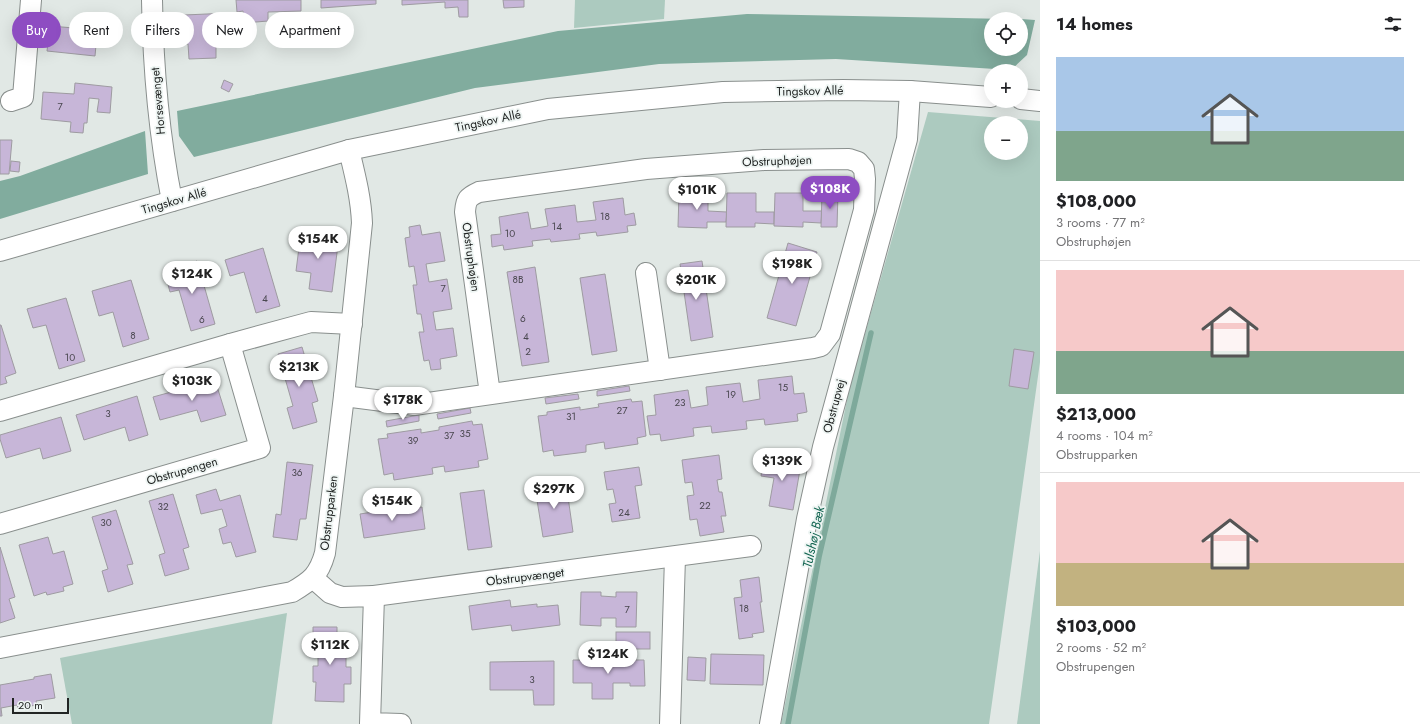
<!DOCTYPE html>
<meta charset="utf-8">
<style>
body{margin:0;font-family:Jost,sans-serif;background:#f2f2f2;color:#202124;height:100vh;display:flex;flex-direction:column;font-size:15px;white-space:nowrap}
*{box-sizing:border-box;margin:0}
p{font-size:13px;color:#757577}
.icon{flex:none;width:22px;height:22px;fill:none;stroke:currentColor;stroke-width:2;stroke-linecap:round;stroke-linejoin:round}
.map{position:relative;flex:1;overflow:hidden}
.drawer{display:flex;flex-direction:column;background:#fff;width:380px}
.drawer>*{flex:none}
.top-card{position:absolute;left:12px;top:12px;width:380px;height:36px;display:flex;gap:8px}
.tools{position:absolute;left:984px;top:12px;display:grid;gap:8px}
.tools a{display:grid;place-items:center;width:44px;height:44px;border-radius:50%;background:#fff;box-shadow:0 4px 16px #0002;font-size:20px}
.scale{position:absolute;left:12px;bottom:10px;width:57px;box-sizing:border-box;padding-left:4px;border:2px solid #212423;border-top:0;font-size:11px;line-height:14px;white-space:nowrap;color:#212423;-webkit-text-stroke:3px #eef5f3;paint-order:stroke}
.price{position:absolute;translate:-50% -34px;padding:0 9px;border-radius:14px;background:#fff;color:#222;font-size:13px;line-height:26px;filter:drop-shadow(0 1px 2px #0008)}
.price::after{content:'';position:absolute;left:50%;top:24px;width:12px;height:9px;margin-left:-6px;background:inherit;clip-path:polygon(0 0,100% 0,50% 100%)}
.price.active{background:#8e4dc2;color:#fff}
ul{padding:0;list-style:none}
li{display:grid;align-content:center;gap:8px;height:212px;padding:0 16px}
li+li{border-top:1px solid #e0e0e0}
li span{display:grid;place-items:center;height:124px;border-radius:0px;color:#555}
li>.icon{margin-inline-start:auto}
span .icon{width:72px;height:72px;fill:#fffc;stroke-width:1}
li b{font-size:17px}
h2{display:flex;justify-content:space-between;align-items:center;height:48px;padding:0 16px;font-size:17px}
.pill{padding:0 14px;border-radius:18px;background:#fff;box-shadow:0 4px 16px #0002;font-size:14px;line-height:36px}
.pill.active{background:#8e4dc2;color:#fff}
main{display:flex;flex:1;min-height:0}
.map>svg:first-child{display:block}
</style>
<main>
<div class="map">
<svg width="1040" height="724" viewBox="0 0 1040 724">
<rect width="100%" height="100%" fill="#e1e8e5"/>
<g fill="#accabf" fill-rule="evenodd">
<polygon points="575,0 665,0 664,19 574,28"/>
<path d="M928 112 1040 121V362L989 724H781L849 390ZM991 123H1021V153H991Z"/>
<polygon points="1040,551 1040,724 1017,724"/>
<polygon points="287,613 272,724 72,724 60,658"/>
</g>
<g fill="#81ac9e">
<polygon points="747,14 1009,19 991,19 991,49 1021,49 1021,19 1035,20 1027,55 1011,70 836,59 659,64 475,88 194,157 179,136 177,111 558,31"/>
<polygon points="145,131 148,174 0,219 0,181 20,176"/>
</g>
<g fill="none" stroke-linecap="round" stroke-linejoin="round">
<polyline stroke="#7ea99b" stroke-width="5.5" points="788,724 819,557 871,333"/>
</g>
<g fill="#c7b6d8" stroke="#9e9ba1">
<polygon points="236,0 301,0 301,11 268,12 268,21 244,23 243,11 237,12"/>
<polygon points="321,0 376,0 376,4 321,8"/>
<polygon points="402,0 468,0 468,17 459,17 458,7 445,8 445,2 402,5"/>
<polygon points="503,0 524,0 524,7 504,8"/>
<polygon points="230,13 232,41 216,41 216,58 189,59 188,44 186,44 184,15"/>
<polygon points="88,15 112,17 110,35 97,34 95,56 47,51 50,26 86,29"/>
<polygon points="224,80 233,84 229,92 221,88"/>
<polygon points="75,83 112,87 110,113 97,112 99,99 89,98 87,123 84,123 83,133 70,132 71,122 41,119 43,92 74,94"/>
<polygon points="0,140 12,140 9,174 0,174"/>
<polygon points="11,161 20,162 19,172 10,171"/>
<polygon points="679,193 708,193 708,211 727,212 726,222 707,222 707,228 678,227"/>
<polygon points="727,193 756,193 756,212 774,212 774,224 755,223 755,227 726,227"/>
<polygon points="775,193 803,193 803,211 822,211 821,223 803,222 803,227 774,226"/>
<polygon points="822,193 838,193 837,227 821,227"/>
<polygon points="623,198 625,215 634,213 636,225 627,226 628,232 597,236 596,232 579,234 580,239 551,242 550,239 532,241 533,246 504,250 503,245 492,247 491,235 501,234 499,217 528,212 531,229 548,226 545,209 575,205 577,222 596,220 593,202"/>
<polygon points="420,225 422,235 440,232 445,261 426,264 429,282 447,279 452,309 433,312 436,330 453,328 457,356 440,359 441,369 431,370 429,360 424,361 419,332 424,332 421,314 417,314 413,285 417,285 414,266 409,267 405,238 410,237 409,227"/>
<polygon points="301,232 339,237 332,292 309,289 311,273 296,271"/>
<polygon points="788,243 817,252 796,326 767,318"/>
<polygon points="263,248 280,306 256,313 244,272 230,276 225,260"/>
<polygon points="197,261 215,324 191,331 179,290 170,292 166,277 175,274 173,269"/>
<polygon points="702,261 713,337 691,341 680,264"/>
<polygon points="535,267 549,362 522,366 507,272"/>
<polygon points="605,274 617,351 592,355 580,278"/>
<polygon points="131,280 149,339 123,347 113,312 99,316 92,291"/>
<polygon points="66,298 85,361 59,369 46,325 33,328 27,309"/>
<polygon points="0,325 1,325 16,373 5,377 7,383 0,385"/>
<polygon points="302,347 318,401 312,403 317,422 293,429 287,408 293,406 278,354"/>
<polygon points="1014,349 1034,352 1028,389 1009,386"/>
<polygon points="792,376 794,394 804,393 807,412 797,414 798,421 765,425 764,419 746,421 747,429 712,433 711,426 693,428 694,436 661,441 660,434 650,435 647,416 656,415 654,395 688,390 691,408 708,405 706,387 740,383 743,402 760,399 758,380"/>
<polygon points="215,380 226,415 201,422 197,410 160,420 153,397"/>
<polygon points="629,386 630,391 597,396 597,391"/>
<polygon points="578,394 579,399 546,404 545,398"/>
<polygon points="137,396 148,435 129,441 125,427 84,440 76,415"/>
<polygon points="631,399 632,402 642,401 646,436 637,438 638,444 605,449 604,442 586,445 586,452 554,456 553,450 543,452 538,416 547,415 547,412 580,407 580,410 599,407 598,404"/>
<polygon points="470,408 471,413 438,419 437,414"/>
<polygon points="419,415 419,421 387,427 386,421"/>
<polygon points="61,417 71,451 43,459 40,448 6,458 0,439 0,435"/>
<polygon points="472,421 473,425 482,424 488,459 478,461 479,467 445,472 444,466 432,468 433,474 394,480 393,473 384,475 378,439 388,438 387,434 421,429 421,433 439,430 439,427"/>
<polygon points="719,455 722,479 717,480 719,492 722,492 726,516 721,516 724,532 700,536 697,519 690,520 687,496 694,495 692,482 685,483 682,460"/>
<polygon points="764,458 801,464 793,510 769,506 774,478 761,476"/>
<polygon points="287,462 313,465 306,519 300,519 297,540 273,537 276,514 281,515"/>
<polygon points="639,467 642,485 635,486 640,518 612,522 609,504 616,503 613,489 607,490 604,472"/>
<polygon points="566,483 573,532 543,537 535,488"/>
<polygon points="216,489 220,501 240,495 256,552 236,557 231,542 223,544 219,529 227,526 222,509 201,514 196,495"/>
<polygon points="484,490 492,547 468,550 460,493"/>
<polygon points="173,494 189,547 183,549 189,569 165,576 159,555 165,553 149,501"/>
<polygon points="405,507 406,509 422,507 425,529 364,538 360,514"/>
<polygon points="116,510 133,564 127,565 133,584 108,592 102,571 108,569 92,517"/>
<polygon points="48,537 53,554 64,551 73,584 63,587 64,591 47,595 46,592 34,596 19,545"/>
<polygon points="0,547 15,597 9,599 15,618 0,623"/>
<polygon points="759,577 762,602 760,602 764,632 752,634 753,637 739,639 734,598 742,597 740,580"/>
<polygon points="581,592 601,592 601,596 616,597 616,592 637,592 636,627 616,627 616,618 601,618 601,626 580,625"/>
<polygon points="510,600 511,607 537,604 537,607 558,605 560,625 512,631 511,625 472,630 469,606"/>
<polygon points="313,627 337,627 337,646 346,646 346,667 351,667 351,684 344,684 344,702 315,701 316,682 313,682 313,666 318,666 318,646 313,646"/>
<rect x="616" y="632" width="34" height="17"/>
<polygon points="711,654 764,655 763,685 710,684"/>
<polygon points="688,657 706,658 705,681 687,680"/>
<polygon points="573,660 644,660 645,686 630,686 630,683 613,683 613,699 592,699 592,683 573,683"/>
<polygon points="554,661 554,705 534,705 533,690 490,690 490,662"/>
<polygon points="51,674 55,698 36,701 37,705 18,708 17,705 1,708 2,716 0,716 0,685 34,679 34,677"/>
</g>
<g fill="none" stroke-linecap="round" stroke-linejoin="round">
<defs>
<g id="minor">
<path d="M152 0C153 67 159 135 172 201"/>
<polyline points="1021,99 1040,101"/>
<polyline points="11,101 23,97 31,0"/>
<polyline points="0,251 349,150 548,109 723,92 843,90 910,91 991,97"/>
<polyline points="646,273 660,370"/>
<path d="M344 396 414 405 813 348 821 346 830 334 864 210 865 179 864 169 858 162 849 159 764 160 646 169 479 192C468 197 466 199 465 212L490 394"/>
<polyline points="0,411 230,344 311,322 352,324"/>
<polyline points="0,524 260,448 230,344"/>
<polyline points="313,578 330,593 342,597 374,596 370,723 401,724"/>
<polyline points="374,596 751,546"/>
<path d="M0 648 292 592C311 581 319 575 325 553L344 396 362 223C361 198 355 175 349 150"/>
<polyline points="670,724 675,557"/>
<polyline points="770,724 807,519 823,447 907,139 910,91"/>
</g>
</defs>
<use href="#minor" stroke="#898f8d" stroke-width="22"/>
<use href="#minor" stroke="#fff" stroke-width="20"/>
</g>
<g text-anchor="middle" stroke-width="3.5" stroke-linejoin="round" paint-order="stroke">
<g font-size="10" fill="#4a4850">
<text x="60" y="110">7</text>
<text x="605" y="220">18</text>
<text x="557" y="230">14</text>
<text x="510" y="237">10</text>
<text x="518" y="283">8B</text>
<text x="443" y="292">7</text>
<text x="265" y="302">4</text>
<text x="523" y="322">6</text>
<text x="202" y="323">6</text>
<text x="133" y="339">8</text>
<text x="526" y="340">4</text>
<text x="528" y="355">2</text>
<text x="70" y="361">10</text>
<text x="783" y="391">15</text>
<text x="731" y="398">19</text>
<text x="680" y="406">23</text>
<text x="622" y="414">27</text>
<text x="108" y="417">3</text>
<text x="571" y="420">31</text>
<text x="465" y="437">35</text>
<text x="449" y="439">37</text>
<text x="413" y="444">39</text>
<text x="297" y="476">36</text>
<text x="705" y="509">22</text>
<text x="163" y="510">32</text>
<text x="624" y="516">24</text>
<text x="106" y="526">30</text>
<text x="744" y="612">18</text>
<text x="627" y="613">7</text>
<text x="532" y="683">3</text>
</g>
<g font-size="12" fill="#212423" stroke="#eef5f3">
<text transform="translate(810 91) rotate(-1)" y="4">Tingskov Allé</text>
<text transform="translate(158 101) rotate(-95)" y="4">Horsevænget</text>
<text transform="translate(488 121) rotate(-12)" y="4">Tingskov Allé</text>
<text transform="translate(777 161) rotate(-2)" y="4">Obstruphøjen</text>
<text transform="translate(174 201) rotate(-16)" y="4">Tingskov Allé</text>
<text transform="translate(471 257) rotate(82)" y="4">Obstruphøjen</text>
<text transform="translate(834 406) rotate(-75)" y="4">Obstrupvej</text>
<text transform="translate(182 471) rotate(-16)" y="4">Obstrupengen</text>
<text transform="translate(329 513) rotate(-83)" y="4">Obstrupparken</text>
<text transform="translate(525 577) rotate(-7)" y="4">Obstrupvænget</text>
</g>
<g font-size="13" font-style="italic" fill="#136551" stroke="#eef5f3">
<text transform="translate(813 537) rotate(-78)" y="5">Tulshøj Bæk</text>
</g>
</g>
</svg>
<div class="tools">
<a><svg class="icon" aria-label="locate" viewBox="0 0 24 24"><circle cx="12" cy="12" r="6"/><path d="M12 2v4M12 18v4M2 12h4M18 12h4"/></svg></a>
<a>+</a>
<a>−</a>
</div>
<div class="scale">20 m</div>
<b class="price active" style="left:830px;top:210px">$108K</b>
<b class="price" style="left:697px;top:211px">$101K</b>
<b class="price" style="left:318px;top:260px">$154K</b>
<b class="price" style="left:792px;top:285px">$198K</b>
<b class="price" style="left:192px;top:295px">$124K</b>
<b class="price" style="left:696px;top:301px">$201K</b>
<b class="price" style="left:299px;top:388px">$213K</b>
<b class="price" style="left:192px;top:402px">$103K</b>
<b class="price" style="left:403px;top:421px">$178K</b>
<b class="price" style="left:782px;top:482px">$139K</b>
<b class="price" style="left:554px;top:510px">$297K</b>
<b class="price" style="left:392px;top:522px">$154K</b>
<b class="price" style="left:330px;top:666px">$112K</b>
<b class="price" style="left:608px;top:675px">$124K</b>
<div class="top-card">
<a class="pill active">Buy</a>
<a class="pill">Rent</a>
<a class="pill">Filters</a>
<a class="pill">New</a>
<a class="pill">Apartment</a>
</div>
</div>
<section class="drawer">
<h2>14 homes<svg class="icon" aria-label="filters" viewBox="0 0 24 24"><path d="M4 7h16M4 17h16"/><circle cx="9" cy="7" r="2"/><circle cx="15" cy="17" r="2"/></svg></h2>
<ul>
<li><span style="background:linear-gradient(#a9c7e8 60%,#7fa58c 0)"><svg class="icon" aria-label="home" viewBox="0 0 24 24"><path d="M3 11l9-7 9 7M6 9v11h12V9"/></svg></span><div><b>$108,000</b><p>3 rooms · 77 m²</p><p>Obstruphøjen</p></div></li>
<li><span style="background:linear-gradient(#f6c9c9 65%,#7fa58c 0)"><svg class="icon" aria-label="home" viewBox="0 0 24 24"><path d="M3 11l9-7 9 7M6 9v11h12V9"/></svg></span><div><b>$213,000</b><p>4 rooms · 104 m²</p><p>Obstrupparken</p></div></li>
<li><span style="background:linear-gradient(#f6c9c9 65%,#c2b280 0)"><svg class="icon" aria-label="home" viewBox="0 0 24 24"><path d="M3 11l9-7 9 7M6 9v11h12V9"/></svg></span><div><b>$103,000</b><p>2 rooms · 52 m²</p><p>Obstrupengen</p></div></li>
</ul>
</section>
</main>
